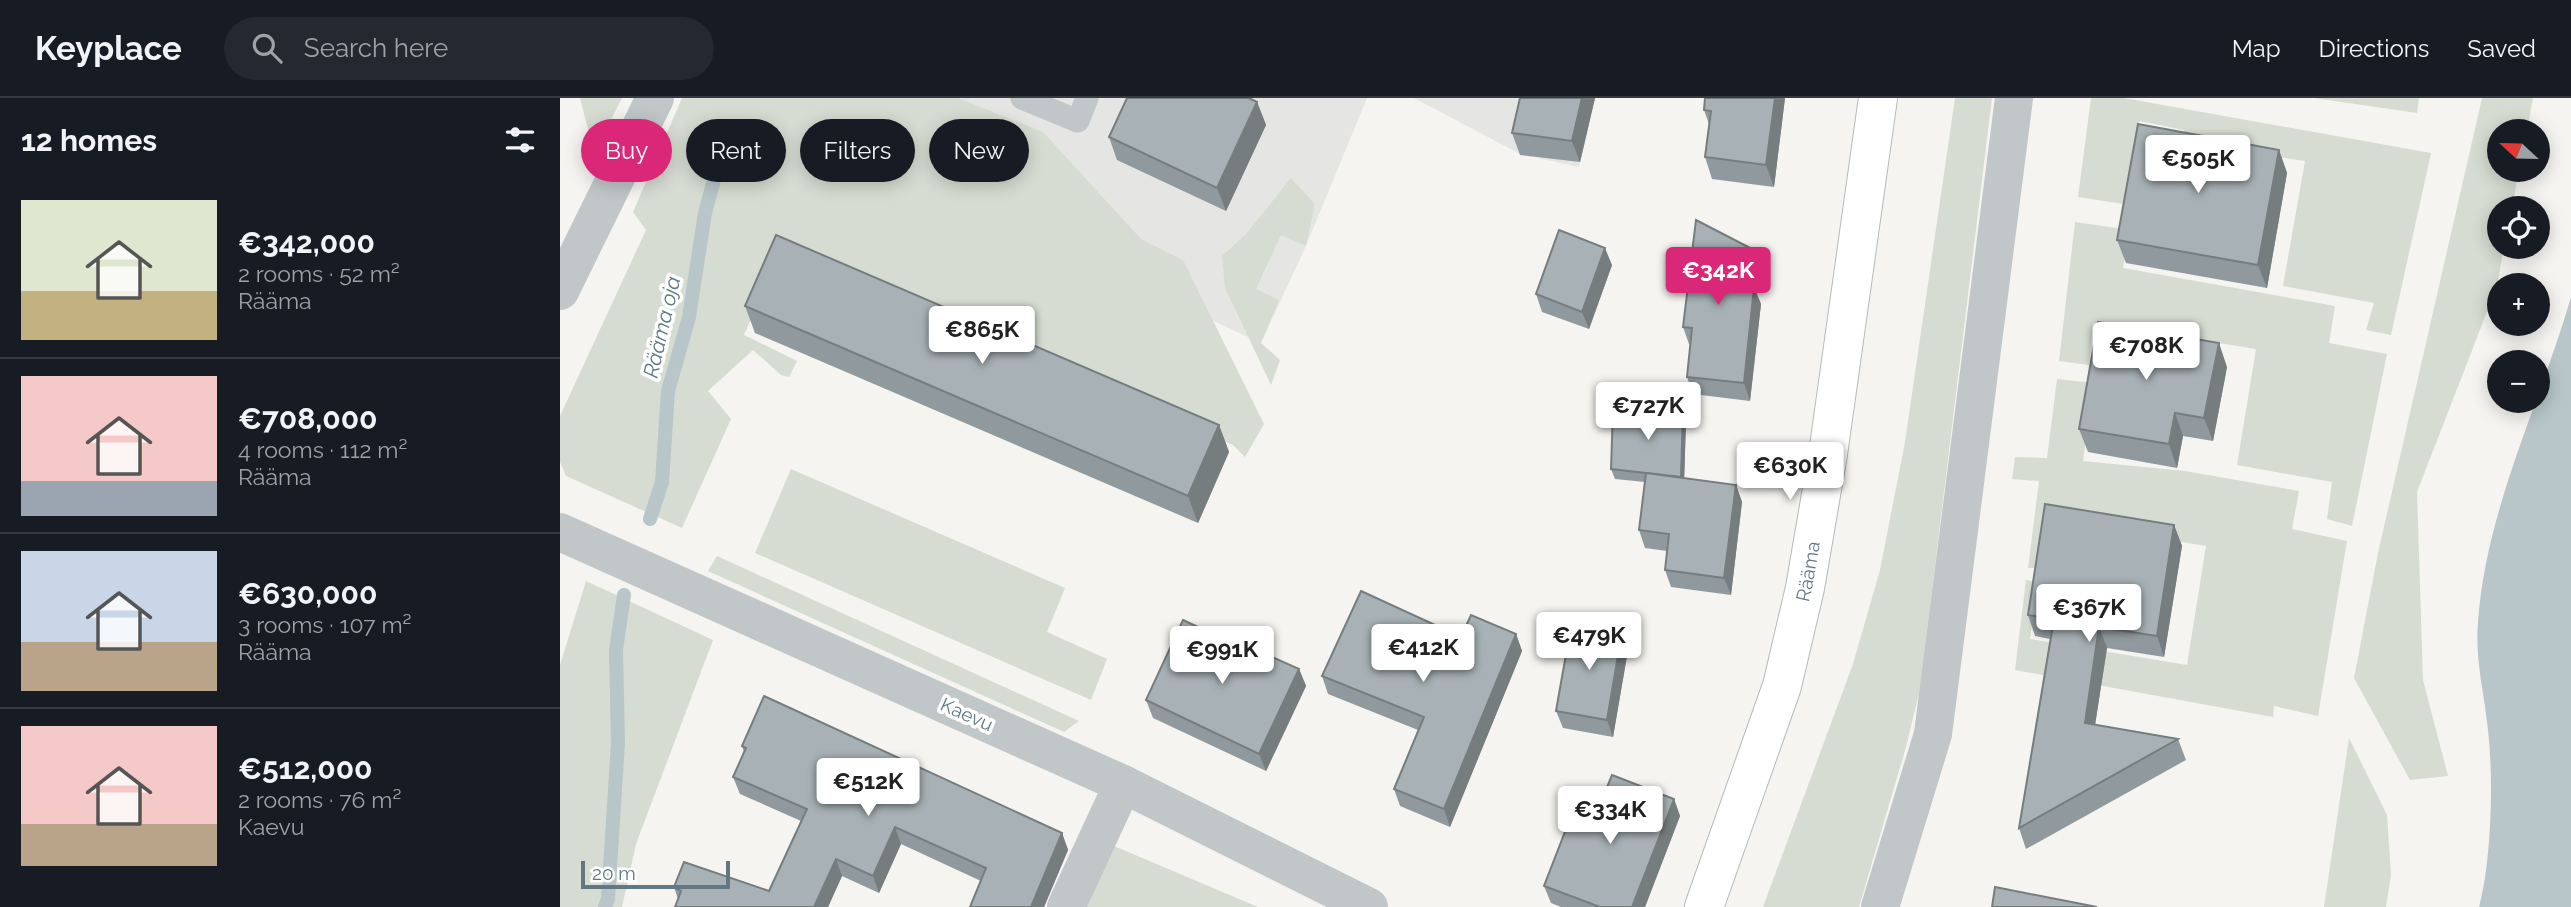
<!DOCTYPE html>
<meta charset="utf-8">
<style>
body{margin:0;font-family:Raleway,sans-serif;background:#242831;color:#f1f3f6;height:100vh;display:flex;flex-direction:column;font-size:26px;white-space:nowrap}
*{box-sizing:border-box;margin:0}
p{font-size:23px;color:#9ea1a6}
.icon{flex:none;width:38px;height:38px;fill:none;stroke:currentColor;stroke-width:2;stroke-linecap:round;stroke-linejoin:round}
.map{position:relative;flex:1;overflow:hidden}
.sheet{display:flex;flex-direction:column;background:#171b24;width:560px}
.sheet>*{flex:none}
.guide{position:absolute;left:21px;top:21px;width:665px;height:63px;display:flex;gap:14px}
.needle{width:46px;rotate:292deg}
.fabs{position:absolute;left:1927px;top:21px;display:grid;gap:14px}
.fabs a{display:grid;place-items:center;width:63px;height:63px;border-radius:50%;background:#171b24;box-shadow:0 4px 18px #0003;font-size:35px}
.scale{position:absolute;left:21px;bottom:18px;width:149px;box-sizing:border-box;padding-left:7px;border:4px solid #627782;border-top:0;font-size:19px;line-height:24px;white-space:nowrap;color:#627782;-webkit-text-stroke:5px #fff;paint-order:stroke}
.price{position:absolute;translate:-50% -60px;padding:0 16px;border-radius:7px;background:#fff;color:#222;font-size:23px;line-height:46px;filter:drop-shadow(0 2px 4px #0008)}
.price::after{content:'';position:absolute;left:50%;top:42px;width:21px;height:16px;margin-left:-10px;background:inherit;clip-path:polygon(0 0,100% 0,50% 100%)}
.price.active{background:#db2777;color:#fff}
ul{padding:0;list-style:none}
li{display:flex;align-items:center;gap:21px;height:175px;padding:0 21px}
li+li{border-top:2px solid #363941}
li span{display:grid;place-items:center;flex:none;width:196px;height:140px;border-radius:0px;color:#555}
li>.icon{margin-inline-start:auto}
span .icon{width:84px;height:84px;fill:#fffc;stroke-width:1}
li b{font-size:30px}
h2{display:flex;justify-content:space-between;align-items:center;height:84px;padding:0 21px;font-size:30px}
.chip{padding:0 24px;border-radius:32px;background:#171b24;box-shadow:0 4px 18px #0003;font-size:24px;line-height:63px}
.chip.active{background:#db2777;color:#fff}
header{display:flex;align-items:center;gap:42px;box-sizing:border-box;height:98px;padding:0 35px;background:#171b24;border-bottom:2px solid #363941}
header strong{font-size:33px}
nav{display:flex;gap:38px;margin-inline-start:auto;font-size:24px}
.search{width:490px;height:63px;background:#242831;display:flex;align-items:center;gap:18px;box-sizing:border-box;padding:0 24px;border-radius:38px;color:#9ea1a6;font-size:26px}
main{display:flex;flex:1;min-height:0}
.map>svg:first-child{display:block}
</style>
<header>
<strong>Keyplace</strong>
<div class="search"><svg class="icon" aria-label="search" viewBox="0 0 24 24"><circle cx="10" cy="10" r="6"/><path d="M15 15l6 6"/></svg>Search here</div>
<nav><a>Map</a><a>Directions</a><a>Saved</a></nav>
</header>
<main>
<section class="sheet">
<h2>12 homes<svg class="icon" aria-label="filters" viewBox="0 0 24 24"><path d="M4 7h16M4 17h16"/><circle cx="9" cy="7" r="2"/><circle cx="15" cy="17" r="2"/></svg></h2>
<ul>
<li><span style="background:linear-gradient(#dfe7d0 65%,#c2b280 0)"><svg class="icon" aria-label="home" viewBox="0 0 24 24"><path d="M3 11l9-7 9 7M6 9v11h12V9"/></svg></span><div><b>€342,000</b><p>2 rooms · 52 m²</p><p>Rääma</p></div></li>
<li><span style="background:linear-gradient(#f6c9c9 75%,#9aa5b1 0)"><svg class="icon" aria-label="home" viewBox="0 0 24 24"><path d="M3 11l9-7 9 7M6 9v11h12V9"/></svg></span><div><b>€708,000</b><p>4 rooms · 112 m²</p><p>Rääma</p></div></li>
<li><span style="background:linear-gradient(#c9d6e8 65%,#b9a48a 0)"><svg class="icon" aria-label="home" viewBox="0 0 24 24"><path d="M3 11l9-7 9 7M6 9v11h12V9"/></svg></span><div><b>€630,000</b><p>3 rooms · 107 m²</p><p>Rääma</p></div></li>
<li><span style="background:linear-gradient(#f6c9c9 70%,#b9a48a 0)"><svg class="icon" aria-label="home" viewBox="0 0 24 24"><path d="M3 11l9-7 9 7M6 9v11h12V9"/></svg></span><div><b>€512,000</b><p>2 rooms · 76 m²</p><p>Kaevu</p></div></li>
</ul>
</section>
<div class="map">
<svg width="2011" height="809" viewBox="0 0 2011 809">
<rect width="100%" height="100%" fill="#f5f4f0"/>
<g fill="#e5e6e4">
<polygon points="172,0 807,0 746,148 701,245"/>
<polygon points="854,0 1035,0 1019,69 960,56"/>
</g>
<g fill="#d6dcd1">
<polygon points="20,0 62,0 34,55"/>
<polygon points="122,0 398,0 483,34 581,141 623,162 704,326 685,359 673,347 221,152 184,237 237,263 229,279 221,277 193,252 148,293 171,321 122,430 6,378 0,364 0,318 86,132 73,114"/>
<polygon points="1395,0 1432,0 1360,591 1346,649 1299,809 1203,809 1293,566 1320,472 1345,344"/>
<polygon points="1531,0 1564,0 1871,55 1831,237 1806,232 1814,205 1723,188 1745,63 1623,45 1624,32 1579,23 1563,106 1518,99"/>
<polygon points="1754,0 1859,0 1857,15"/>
<polygon points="1922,0 1973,0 1967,33 1939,33 1939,72 1959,72 1952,110 1939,110 1939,149 1944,149 1937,188 1857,394 1863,582 1888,678 1850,682 1794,580 1818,455"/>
<polygon points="731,80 755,106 746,148 721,137 696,191 719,202 701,245 720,262 711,287 665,190 662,158 686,136"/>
<polygon points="1515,124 1570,132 1563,170 1775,208 1769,245 1827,256 1792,428 1767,421 1772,384 1677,367 1696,251 1533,225 1529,267 1499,263"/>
<polygon points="1497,281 1534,285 1523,363 1625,373 1739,393 1732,431 1787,443 1758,618 1714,608 1713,619 1455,572 1466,482 1477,484 1470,541 1627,567 1646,448 1488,422 1480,470 1468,470 1479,383 1452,381 1455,359 1487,360"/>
<polygon points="231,371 505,490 487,534 547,561 531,602 195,455"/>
<polygon points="157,458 519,623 504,634 148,473"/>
<polygon points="26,483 153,542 76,746 62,809 0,809 0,567"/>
<polygon points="1789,640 1827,717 1831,777 1826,809 1764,809"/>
<polygon points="554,748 698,809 526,809"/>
</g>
<path fill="#b8c6c9" d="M2011 199V809H1919C1932 762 1934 673 1927 624 1923 588 1915 561 1918 524 1926 411 1980 306 2011 199Z"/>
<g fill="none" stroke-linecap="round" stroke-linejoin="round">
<g stroke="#b8c6c9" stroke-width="14">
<polyline points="90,421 102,384 108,293 129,219 145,115 163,48"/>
<polyline points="45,809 48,801 58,645 56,552 64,497"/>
</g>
<defs>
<g id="secondary">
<path id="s1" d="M1144 809 1222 588 1245 490 1268 356 1318 0"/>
</g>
</defs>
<use href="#secondary" stroke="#b3babd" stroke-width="40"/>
<polyline stroke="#c1c6c8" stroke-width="23" points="462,0 518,23 527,0"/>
<g stroke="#c1c6c8" stroke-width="38">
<polyline points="0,193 95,0"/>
<polyline points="0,434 563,686 809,809"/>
<polyline points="506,809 563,686"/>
<polyline points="1320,809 1373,636 1454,0"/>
</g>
<use href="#secondary" stroke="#fff" stroke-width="38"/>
</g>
<g fill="#90999d">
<polygon points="1035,0 1020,64 960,57 952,35"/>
<polygon points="1225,0 1214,89 1152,81 1145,59 1149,26 1144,12"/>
<polygon points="697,4 706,27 666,113 557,62 549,39"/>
<polygon points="1719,52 1727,75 1707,190 1566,165 1557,142"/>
<polygon points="1196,153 1202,170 1193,189 1201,206 1190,303 1133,296 1127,279 1131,246 1129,246 1123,229"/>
<polygon points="1052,167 1029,231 982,214 976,196"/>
<polygon points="185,208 659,327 669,354 638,425 195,235"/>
<polygon points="1667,269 1653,343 1623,338 1617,370 1528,354 1519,331"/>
<polygon points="1126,323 1124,380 1176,387 1182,404 1171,497 1111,489 1105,472 1107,453 1085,450 1079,432 1085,384 1055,381 1051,371"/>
<polygon points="1614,427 1622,448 1604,559 1547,550 1535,627 1618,641 1626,662 1466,751 1459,730 1490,541 1475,538 1468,517"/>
<polygon points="956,536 962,553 890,729 840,708 834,691 858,632 768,596 762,578 901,539"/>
<polygon points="1068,552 1053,639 1003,630 996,613"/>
<polygon points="700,558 739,571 746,588 706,673 593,620 586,602"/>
<polygon points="182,648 502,735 508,752 484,809 410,809 421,783 341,746 319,795 282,778 268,809 115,809 118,801 114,789 209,793 241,723 180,696 173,679 184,654"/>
<polygon points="1114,701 1120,718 1085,809 1001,809 991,805 984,788"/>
</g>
<g fill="#767d7f">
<polygon points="1022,0 1035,0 1020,64 1012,43"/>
<polygon points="1215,0 1225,0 1214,89 1206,67"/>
<polygon points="697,4 706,27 666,113 657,90"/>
<polygon points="1719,52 1727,75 1707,190 1698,167"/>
<polygon points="1045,150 1052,167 1029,231 1022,214"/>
<polygon points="1196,153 1202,170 1185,205 1179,187"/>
<polygon points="1194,189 1201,206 1190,303 1184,285"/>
<polygon points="1659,245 1667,269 1653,343 1644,320"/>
<polygon points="1123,313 1126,323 1124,389 1121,379"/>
<polygon points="1615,315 1623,338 1617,370 1609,346"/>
<polygon points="659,327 669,354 638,425 628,398"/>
<polygon points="1176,387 1182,404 1171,497 1164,480"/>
<polygon points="1614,427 1622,448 1604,559 1597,538"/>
<polygon points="1539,529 1547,550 1532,646 1525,625"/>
<polygon points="1062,534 1068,552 1053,639 1047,622"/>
<polygon points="956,536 962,553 890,729 884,711"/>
<polygon points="739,571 746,588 706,673 699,656"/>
<polygon points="1114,701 1120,718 1085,809 1072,809"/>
<polygon points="335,729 341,746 319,795 313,778"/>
<polygon points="502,735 508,752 484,809 471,809"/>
<polygon points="276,761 282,778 268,809 254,809"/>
</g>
<g fill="#a8b2b6" stroke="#767d7f" stroke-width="2">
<polygon points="567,0 689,0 697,4 657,90 549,39"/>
<polygon points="960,0 1022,0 1012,43 952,35"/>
<polygon points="1145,0 1215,0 1206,67 1145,59 1151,13 1144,12"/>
<polygon points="1578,26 1719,52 1698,167 1557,142"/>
<polygon points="1136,122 1196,153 1179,187 1194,189 1184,285 1127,279 1132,230 1123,229"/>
<polygon points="999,132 1045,150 1022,214 976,196"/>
<polygon points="216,137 659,327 628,398 185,208"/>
<polygon points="1538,224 1659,245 1644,320 1615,315 1609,346 1519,331"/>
<polygon points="1053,311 1123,313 1121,379 1051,371"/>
<polygon points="1086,375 1176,387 1164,480 1105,472 1109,436 1079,432"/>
<polygon points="1485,406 1614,427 1597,538 1539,529 1525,625 1618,641 1459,730 1494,521 1468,517"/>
<polygon points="801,493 901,539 911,517 956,536 884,711 834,691 864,619 762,578"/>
<polygon points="623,522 700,558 701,554 739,571 699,656 586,602"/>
<polygon points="1014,527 1062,534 1047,622 996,613 1008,545 1011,545"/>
<polygon points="204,598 502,735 471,809 410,809 426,770 335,729 313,778 276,761 254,809 115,809 121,793 114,789 124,764 209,793 247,711 173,679 186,650 182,648"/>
<polygon points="1052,677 1114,701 1072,809 1040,809 984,788 1015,708 1036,716"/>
<polygon points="1435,789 1537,809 1432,809"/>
</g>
<g text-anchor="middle" stroke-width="7" stroke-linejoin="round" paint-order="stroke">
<g font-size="19" fill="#627782" stroke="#fff">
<text dy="7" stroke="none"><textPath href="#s1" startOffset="352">Rääma</textPath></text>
<text transform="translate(407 616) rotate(24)" y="7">Kaevu</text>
</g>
<g font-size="21" font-style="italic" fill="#5e7a80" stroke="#fff">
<text transform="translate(102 229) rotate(-77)" y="7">Rääma oja</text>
</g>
</g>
</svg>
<div class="fabs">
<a><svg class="needle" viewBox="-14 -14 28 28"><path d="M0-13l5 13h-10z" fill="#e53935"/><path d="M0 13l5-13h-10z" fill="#9ea1a6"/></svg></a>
<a><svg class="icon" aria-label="locate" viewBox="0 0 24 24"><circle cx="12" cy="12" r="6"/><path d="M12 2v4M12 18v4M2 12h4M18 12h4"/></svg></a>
<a>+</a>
<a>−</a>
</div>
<div class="scale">20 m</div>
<b class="price" style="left:1638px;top:97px">€505K</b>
<b class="price active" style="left:1158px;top:209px">€342K</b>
<b class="price" style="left:422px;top:268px">€865K</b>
<b class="price" style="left:1586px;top:284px">€708K</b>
<b class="price" style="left:1088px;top:344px">€727K</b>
<b class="price" style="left:1230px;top:404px">€630K</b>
<b class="price" style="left:1529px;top:546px">€367K</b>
<b class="price" style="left:1029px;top:574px">€479K</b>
<b class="price" style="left:863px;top:586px">€412K</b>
<b class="price" style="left:662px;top:588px">€991K</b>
<b class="price" style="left:308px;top:720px">€512K</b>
<b class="price" style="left:1050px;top:748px">€334K</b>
<div class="guide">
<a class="chip active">Buy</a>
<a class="chip">Rent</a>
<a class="chip">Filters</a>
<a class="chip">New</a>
</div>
</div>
</main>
